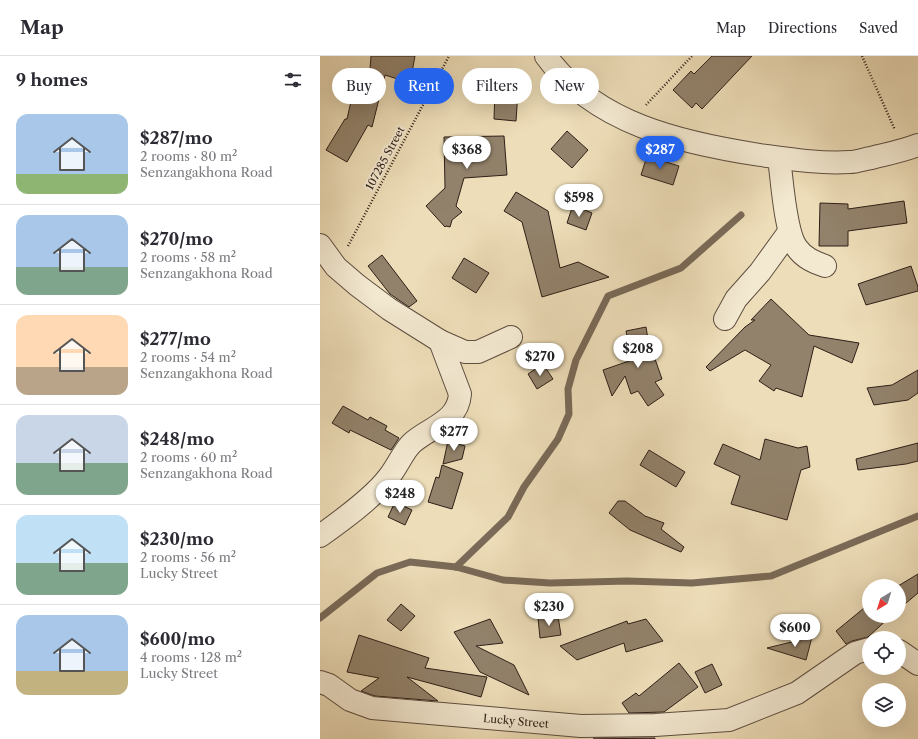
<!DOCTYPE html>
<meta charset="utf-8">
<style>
body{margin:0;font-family:"Libre Caslon Text",serif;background:#f2f2f3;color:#2b2b33;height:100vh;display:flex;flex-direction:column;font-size:15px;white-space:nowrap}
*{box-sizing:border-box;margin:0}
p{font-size:13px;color:#7c7c81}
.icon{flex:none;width:22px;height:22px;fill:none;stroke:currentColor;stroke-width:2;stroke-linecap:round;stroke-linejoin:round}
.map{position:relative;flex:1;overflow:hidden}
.drawer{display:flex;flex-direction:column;background:#fff;width:320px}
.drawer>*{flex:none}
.guide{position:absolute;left:12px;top:12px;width:380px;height:36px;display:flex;gap:8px}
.needle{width:26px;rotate:218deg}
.fabs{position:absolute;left:542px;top:523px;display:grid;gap:8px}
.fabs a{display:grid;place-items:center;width:44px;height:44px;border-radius:50%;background:#fff;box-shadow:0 4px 16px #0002;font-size:20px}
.price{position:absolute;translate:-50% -34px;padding:0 9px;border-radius:14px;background:#fff;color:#222;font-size:13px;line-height:26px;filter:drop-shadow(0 1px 2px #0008)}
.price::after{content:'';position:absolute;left:50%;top:24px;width:12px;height:9px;margin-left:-6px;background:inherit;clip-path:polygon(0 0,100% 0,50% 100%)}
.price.current{background:#2563eb;color:#fff}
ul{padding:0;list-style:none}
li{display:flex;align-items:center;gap:12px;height:100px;padding:0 16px}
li+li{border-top:1px solid #e1e1e2}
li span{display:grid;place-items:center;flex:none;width:112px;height:80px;border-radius:12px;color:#555}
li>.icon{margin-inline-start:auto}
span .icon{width:48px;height:48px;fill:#fffc;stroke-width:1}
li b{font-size:17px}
h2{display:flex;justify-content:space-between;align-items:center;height:48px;padding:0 16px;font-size:17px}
.pill{padding:0 14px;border-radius:18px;background:#fff;box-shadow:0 4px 16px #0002;font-size:14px;line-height:36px}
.pill.current{background:#2563eb;color:#fff}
header{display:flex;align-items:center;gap:24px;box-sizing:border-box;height:56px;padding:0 20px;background:#fff;border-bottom:1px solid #e1e1e2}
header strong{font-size:19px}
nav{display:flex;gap:22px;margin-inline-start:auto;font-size:14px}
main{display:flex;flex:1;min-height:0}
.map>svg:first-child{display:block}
</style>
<header>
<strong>Map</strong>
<nav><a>Map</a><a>Directions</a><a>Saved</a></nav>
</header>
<main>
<section class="drawer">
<h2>9 homes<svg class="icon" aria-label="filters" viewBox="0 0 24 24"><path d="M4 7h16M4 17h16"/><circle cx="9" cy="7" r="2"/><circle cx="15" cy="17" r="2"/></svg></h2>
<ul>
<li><span style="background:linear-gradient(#a9c7e8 75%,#8fb573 0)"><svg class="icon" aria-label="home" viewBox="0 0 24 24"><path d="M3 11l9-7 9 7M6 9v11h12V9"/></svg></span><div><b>$287/mo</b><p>2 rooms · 80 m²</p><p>Senzangakhona Road</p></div></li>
<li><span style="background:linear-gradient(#a9c7e8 65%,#7fa58c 0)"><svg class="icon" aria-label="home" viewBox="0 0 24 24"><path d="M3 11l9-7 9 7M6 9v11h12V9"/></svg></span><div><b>$270/mo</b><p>2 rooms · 58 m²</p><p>Senzangakhona Road</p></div></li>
<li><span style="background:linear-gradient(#ffd9b3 65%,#b9a48a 0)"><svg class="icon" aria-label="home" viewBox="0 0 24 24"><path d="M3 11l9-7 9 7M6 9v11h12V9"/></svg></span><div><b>$277/mo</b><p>2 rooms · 54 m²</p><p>Senzangakhona Road</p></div></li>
<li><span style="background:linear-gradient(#c9d6e8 60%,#7fa58c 0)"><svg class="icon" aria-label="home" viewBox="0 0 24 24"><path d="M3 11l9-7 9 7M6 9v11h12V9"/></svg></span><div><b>$248/mo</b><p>2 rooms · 60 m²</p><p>Senzangakhona Road</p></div></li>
<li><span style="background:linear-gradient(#bfe0f5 60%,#7fa58c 0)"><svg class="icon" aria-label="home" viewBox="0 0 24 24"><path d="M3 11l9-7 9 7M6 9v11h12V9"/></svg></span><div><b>$230/mo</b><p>2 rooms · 56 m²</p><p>Lucky Street</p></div></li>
<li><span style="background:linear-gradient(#a9c7e8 70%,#c2b280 0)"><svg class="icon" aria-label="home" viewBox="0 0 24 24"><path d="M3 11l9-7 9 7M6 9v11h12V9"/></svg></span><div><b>$600/mo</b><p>4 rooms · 128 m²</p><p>Lucky Street</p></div></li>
</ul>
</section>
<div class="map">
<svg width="598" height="683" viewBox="0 0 598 683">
<rect width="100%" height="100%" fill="#edddb8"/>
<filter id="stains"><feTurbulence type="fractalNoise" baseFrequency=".005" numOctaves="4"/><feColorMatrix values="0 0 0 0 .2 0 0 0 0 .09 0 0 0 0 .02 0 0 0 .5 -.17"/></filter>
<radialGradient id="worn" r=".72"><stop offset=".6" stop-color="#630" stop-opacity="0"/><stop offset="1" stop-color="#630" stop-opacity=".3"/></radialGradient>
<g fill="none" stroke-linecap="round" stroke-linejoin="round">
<g stroke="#7a6a58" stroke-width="7">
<polyline points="136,511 188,461 204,431 238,383 249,358 248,333 256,304 288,240 361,212 421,159"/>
<polyline points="0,562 57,517 90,506 136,511 183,524 230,527 307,525 372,527 451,520 598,460"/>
</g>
</g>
<g fill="#92826b" stroke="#2f1f18">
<polygon points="51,0 95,0 90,27 65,19 52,71 48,69 27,106 6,94 25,63 27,63 36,23 49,26"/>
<polygon points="392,0 432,0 382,53 376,47 372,52 353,34 371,15 374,18"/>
<polygon points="175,34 198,36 196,65 174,63"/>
<polygon points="247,75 268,94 252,112 231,93"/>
<polygon points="184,80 187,119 144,122 136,150 142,156 132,164 130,171 126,170 125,171 106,150 125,132 124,81"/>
<polygon points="327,100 359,110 353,129 321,119"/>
<polygon points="196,136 228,155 240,212 258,206 289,221 222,241 202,166 184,155"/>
<polygon points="584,145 587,167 528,175 528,190 499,190 500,147 528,148 528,153"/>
<polygon points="253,149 272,157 266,174 247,167"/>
<polygon points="62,199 97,245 89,251 70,238 48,210"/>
<polygon points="144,202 169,217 156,237 132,222"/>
<polygon points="591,210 598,231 598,235 546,249 538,228"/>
<polygon points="451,243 489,279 539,287 532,307 494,290 482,341 456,332 454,335 439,325 451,309 425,294 390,315 386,311 425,271 435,264 431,264"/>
<polygon points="326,271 328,283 342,323 335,326 344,339 328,350 318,335 311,338 305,320 292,340 283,314 312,304 306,275"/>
<polygon points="223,308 233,323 217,333 208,318"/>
<polygon points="598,314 598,337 588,344 554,349 547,332 572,329"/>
<polygon points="23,350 48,364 50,361 67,370 65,374 79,382 71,394 30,374 29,377 12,367"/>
<polygon points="445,383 478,392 487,390 490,411 481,414 467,464 411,448 420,420 394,408 403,388 440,404"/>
<polygon points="128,385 145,390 142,403 123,408"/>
<polygon points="598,387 598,405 586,408 538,414 536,403"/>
<polygon points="329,394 365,416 356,431 320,409"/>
<polygon points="122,409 143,417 132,453 108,446 116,421 119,422"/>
<polygon points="298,445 305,445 325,460 344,467 341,473 364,491 361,496 310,474 289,457"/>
<polygon points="75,446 92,454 85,469 68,461"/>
<polygon points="598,518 598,537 579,553 579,530 578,530"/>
<polygon points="81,548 95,560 81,575 67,564"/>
<polygon points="549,548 549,560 571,560 548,581 532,585 526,588 516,575"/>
<polygon points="238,560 241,579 220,582 218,562"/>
<polygon points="170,563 183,587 156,590 194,609 209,639 160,616 134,576"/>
<polygon points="326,563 343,585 306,596 304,587 257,604 240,590 307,565 308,568"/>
<polygon points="39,579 109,602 105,612 167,621 161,641 87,621 118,645 55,640 41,635 59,622 27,616"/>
<polygon points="492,581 486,604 447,592"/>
<polygon points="359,607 378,631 344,656 309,657 302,647 316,637 319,640"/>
<polygon points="392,608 402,629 385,637 375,616"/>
<polygon points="335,682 335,683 273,682"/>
</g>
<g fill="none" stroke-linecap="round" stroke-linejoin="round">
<defs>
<g id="minor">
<path d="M226 0C275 68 362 87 440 99 469 103 500 108 530 106 537 106 544 103 551 102 567 98 583 95 598 89"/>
<path d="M459 102C462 123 465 177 477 192 484 202 494 206 505 210"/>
<polyline points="0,189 16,211 37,229 69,253 120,285 145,296 158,296 191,281"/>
<polyline points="405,263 416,243 440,216 469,176"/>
<path d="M0 480C21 465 53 442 68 422 76 413 84 394 92 387 110 371 138 366 140 338L120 285"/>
<polyline points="579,595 598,608"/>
<polyline points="0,626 9,629 30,644 52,652 261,670 335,669 409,664 477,637 535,597 549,593"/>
</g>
</defs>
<use href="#minor" stroke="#5e4e40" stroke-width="24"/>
<g stroke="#2f1f18" stroke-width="2.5" stroke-dasharray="1 2" stroke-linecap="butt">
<polyline points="542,0 575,74"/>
<polyline points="326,49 372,0"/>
<polyline points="28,190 129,0"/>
</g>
<use href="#minor" stroke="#f3e9d1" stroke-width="22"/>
</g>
<g text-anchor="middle" stroke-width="3.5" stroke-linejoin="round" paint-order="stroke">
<g font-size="11" fill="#2f1f18" stroke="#f3e9d1">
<text transform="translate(65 102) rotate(-62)" y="4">107285 Street</text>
<text transform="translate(196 665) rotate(5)" y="4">Lucky Street</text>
</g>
</g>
<rect width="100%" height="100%" filter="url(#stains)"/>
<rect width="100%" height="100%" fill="url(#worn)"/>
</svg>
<div class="fabs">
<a><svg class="needle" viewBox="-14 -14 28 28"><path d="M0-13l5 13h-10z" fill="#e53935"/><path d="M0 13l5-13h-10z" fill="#7c7c81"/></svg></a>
<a><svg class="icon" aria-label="locate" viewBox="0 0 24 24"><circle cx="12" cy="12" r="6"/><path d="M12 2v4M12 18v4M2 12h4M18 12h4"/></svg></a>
<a><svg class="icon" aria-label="layers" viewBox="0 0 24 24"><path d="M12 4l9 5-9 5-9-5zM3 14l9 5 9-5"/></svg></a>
</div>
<b class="price" style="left:147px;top:114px">$368</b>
<b class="price current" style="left:340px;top:114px">$287</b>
<b class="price" style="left:259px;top:162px">$598</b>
<b class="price" style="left:318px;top:313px">$208</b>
<b class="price" style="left:220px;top:321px">$270</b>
<b class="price" style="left:134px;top:396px">$277</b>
<b class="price" style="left:80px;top:458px">$248</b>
<b class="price" style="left:229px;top:571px">$230</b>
<b class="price" style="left:475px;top:592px">$600</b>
<div class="guide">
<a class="pill">Buy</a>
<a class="pill current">Rent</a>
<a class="pill">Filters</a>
<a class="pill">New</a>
</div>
</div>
</main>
